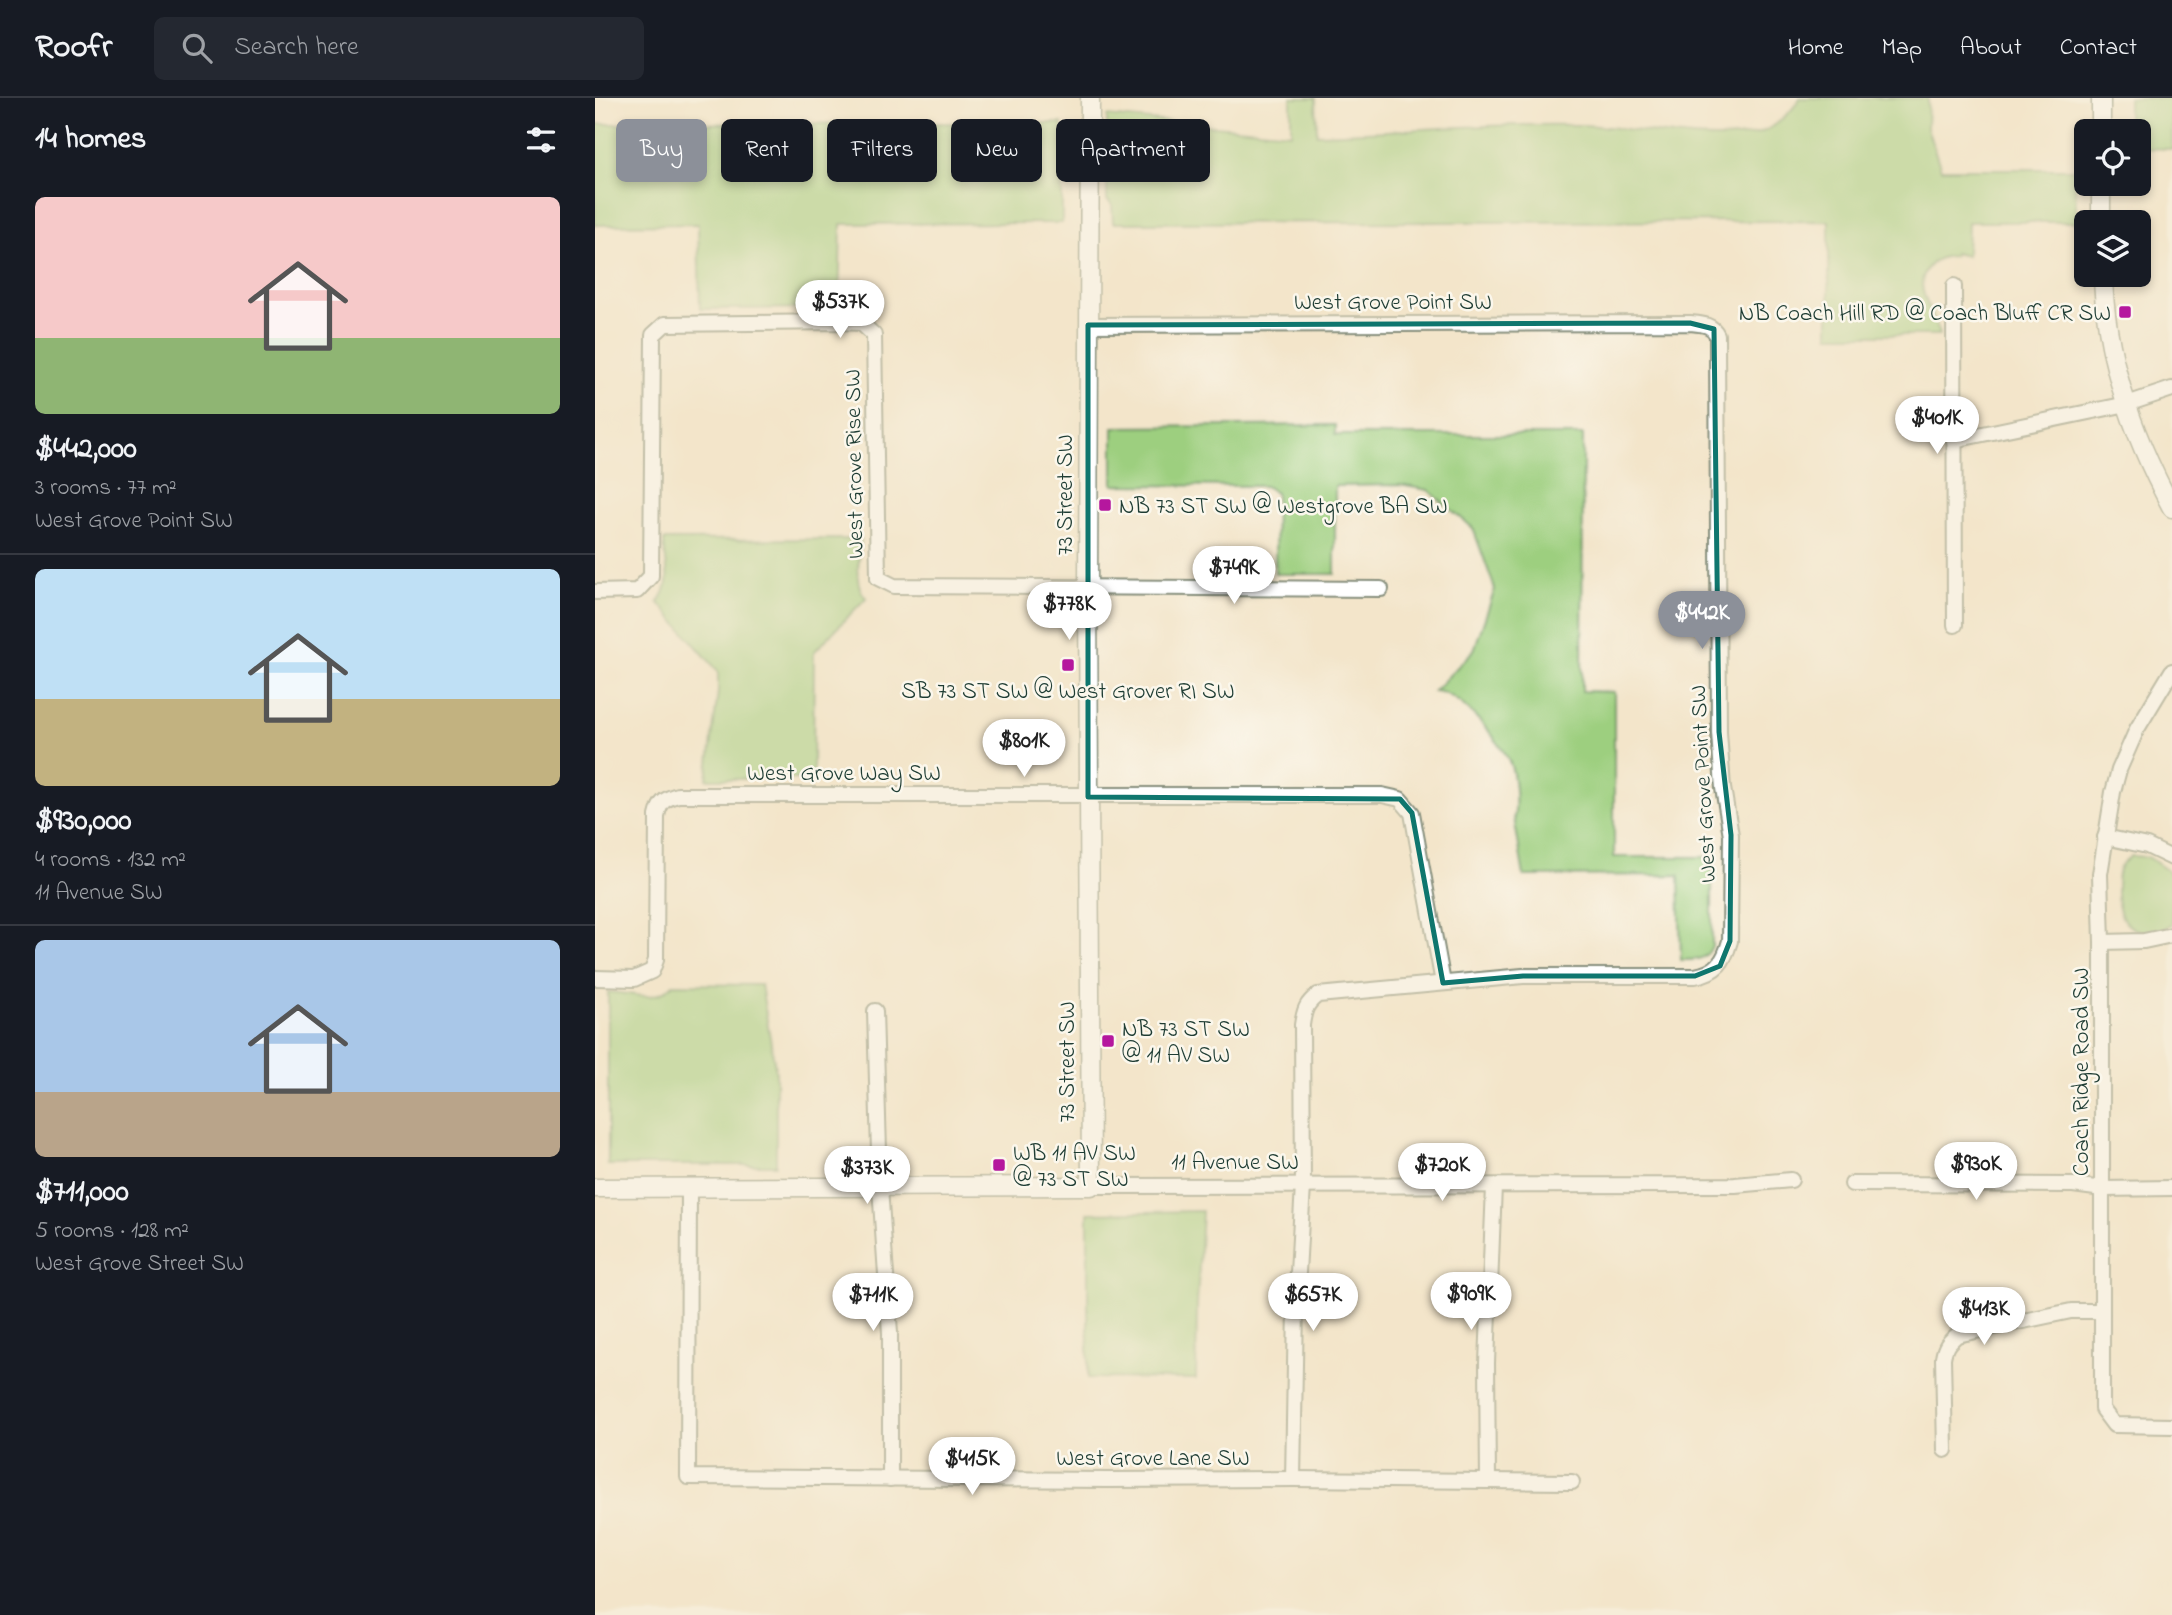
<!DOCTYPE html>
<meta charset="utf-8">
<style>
body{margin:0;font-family:"Indie Flower",sans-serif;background:#242831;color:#f1f3f6;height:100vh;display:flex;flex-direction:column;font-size:26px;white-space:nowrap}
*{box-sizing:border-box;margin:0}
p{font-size:23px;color:#9ea1a6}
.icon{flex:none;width:38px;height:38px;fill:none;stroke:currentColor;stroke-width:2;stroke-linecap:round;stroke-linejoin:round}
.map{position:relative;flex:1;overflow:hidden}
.side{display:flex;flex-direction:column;background:#171b24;width:595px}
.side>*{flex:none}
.guide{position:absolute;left:21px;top:21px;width:665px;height:63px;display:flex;gap:14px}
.fabs{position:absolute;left:1479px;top:21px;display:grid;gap:14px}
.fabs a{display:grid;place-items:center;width:77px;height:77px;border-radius:10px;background:#171b24;box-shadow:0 4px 10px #0003;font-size:35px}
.price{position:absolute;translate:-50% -60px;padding:0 16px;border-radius:24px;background:#fff;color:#222;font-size:23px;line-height:46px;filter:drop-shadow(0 2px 4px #0008)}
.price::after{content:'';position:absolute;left:50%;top:42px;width:21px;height:16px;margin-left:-10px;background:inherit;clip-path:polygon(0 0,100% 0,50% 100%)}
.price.active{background:#8c9099;color:#fff}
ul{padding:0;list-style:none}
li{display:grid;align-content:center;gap:14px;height:371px;padding:0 35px}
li+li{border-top:2px solid #363941}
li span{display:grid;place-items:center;height:217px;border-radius:10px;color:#555}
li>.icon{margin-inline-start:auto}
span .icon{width:126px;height:126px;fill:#fffc;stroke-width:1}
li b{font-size:30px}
h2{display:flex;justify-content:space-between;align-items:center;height:84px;padding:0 35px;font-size:30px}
.chip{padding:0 24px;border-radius:10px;background:#171b24;box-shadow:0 4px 10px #0003;font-size:24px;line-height:63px}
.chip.active{background:#8c9099;color:#fff}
header{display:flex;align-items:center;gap:42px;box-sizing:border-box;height:98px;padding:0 35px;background:#171b24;border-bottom:2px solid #363941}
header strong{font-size:33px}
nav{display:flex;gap:38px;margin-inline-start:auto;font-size:24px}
.search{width:490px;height:63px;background:#242831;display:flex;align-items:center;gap:18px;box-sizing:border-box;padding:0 24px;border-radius:10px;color:#9ea1a6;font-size:26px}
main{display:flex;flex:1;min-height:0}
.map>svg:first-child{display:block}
</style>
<header>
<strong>Roofr</strong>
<div class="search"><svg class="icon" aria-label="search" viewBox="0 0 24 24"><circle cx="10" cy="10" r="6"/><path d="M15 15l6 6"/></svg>Search here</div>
<nav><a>Home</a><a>Map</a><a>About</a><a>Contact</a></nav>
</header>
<main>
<section class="side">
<h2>14 homes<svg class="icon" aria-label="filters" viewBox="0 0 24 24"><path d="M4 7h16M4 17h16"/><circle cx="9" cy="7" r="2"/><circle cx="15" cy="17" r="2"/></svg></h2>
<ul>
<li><span style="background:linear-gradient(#f6c9c9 65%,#8fb573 0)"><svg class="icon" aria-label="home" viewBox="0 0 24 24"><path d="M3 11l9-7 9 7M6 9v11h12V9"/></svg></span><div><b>$442,000</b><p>3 rooms · 77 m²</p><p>West Grove Point SW</p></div></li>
<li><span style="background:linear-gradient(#bfe0f5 60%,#c2b280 0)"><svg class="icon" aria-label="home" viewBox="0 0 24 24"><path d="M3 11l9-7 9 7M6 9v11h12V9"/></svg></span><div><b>$930,000</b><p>4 rooms · 132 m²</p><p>11 Avenue SW</p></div></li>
<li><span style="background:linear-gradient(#a9c7e8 70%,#b9a48a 0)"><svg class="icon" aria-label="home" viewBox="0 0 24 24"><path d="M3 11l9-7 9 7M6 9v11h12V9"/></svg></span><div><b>$711,000</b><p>5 rooms · 128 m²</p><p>West Grove Street SW</p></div></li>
</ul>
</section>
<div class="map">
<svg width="1577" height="1517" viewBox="0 0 1577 1517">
<rect width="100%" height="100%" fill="#fbf7ec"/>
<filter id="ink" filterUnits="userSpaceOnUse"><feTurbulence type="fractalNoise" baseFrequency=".0143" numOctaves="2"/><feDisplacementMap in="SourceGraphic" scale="14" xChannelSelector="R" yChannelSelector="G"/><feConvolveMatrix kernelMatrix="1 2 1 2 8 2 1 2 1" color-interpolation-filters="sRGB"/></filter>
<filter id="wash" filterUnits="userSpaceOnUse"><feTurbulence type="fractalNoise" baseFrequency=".00686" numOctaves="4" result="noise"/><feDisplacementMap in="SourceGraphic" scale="28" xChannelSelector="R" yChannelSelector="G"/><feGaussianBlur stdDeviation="1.57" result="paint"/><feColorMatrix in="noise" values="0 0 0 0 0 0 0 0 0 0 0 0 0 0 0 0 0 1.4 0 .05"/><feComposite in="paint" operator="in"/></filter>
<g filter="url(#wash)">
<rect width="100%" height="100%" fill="#f3e5ca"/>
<g fill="#9dcf7f" stroke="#5e865a" stroke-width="2">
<path d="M696 0H721L722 36C810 33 898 25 987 27 1044 29 1105 48 1161 36 1176 33 1198 13 1205 0H1333L1332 30 1346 71H1479L1482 124H1373L1372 158 1359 155 1358 158C1350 158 1343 160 1337 165 1313 187 1340 213 1344 237H1234V123L518 125 517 107 512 102V18L696 35Z"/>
<polygon points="1533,0 1577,0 1577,51 1544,50 1544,33 1533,33"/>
<polygon points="467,25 467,125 246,126 244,210 105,211 103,126 0,127 0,26"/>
<path d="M740 327V337H988L987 593 1019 594V759H1117V848C1111 863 1100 862 1086 862L1084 777 929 778 919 719C922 706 920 677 915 665 906 643 863 593 839 593L879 552 900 491 878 430 833 392 805 387 740 388V476H680L681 395 670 388 518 387V329Z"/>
<path d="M266 441C266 463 256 482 271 500L219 554 218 681H112L123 594V573L63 504C80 485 69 465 69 442Z"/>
<path d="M1536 758 1553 759 1577 776V826C1570 831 1565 832 1556 833 1529 835 1522 815 1522 793 1522 784 1522 772 1527 766 1529 763 1533 761 1536 758Z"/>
<path d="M78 886 166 887 181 975V1067H13V894C36 894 60 907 78 886Z"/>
<polygon points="607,1113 602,1206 601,1281 493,1280 493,1115"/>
</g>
</g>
<g filter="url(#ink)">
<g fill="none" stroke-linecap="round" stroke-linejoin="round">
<defs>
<g id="minor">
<polyline points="1359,188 1360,527"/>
<path d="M493 227 1095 225C1106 226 1117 226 1122 237L1124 634 1128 690 1136 737 1135 843C1129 864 1122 874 1100 878H928L723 897C711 905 709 913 707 927L708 1088 701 1209 698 1381"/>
<polyline points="1359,342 1532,306 1577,291"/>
<polyline points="0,494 42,493 56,478 58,237 70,226 243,224 266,225 279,237 283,480 299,488 786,491"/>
<polyline points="1577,573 1542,631 1524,672 1518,694 1505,776 1507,844 1507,1311 1519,1327 1577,1328"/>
<polyline points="1510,739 1552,748 1577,760"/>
<polyline points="1507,844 1549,843 1577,837"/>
<path d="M0 880 39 881 57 873 61 862 62 718C65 704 69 701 83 697H787L805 701 817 715 848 885"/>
<polyline points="280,913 285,1089 295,1235 295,1381"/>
<polyline points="1257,1086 1478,1087 1508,1091 1577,1090"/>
<polyline points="496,1088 1140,1087 1196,1082"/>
<polyline points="94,1090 93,1379 512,1382 698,1381 977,1384"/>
<path d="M1350 1352 1348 1260C1350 1248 1353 1245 1362 1237L1476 1213H1507"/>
<polyline points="893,1382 892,1265 899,1088"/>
</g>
<g id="tertiary">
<polyline points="1506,0 1506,33"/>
<polyline points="1506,86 1506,124"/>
<path d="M1508 177C1510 259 1538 338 1577 410"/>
<polyline points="0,1090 496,1088 493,491 495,0"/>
</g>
</defs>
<use href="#minor" stroke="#89917f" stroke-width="18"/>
<use href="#tertiary" stroke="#89917f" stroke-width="21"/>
<use href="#minor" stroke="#fff" stroke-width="14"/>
<use href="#tertiary" stroke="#fff" stroke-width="18"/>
</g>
</g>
<path d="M0 0H1577V1517H0ZM1095 225 1119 231 1124 634 1136 737 1135 843 1125 868 1100 878H928L848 885 817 715 805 701 493 699V227Z" fill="#f3e5ca" fill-opacity=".55" fill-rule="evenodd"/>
<path fill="none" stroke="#0f766e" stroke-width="5" stroke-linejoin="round" d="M1095 225 1119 231 1124 634 1136 737 1135 843 1125 868 1100 878H928L848 885 817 715 805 701 493 699V227Z"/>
<g fill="#b5179e" stroke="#fbf7ec" stroke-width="2.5">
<rect x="1523" y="207" width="14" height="14" rx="3.5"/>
<rect x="503" y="400" width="14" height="14" rx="3.5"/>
<rect x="466" y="560" width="14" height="14" rx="3.5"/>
<rect x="506" y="936" width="14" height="14" rx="3.5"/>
<rect x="397" y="1060" width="14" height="14" rx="3.5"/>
</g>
<g text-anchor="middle" stroke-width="5" stroke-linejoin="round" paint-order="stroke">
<g font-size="23" fill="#1f3d34" stroke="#fbf7ec">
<text x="798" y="211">West Grove Point SW</text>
<text transform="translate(258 366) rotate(-91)" y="8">West Grove Rise SW</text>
<text transform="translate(469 397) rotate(-90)" y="8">73 Street SW</text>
<text x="249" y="682">West Grove Way SW</text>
<text transform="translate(1107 686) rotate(-93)" y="8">West Grove Point SW</text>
<text transform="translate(471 964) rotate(-90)" y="8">73 Street SW</text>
<text transform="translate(1485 974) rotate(-90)" y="8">Coach Ridge Road SW</text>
<text x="640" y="1071">11 Avenue SW</text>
<text x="558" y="1367">West Grove Lane SW</text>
</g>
<g font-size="23" fill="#1f3d34" stroke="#fbf7ec" text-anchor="start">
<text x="1516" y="222" text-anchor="end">NB Coach Hill RD @ Coach Bluff CR SW</text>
<text x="524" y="415">NB 73 ST SW @ Westgrove BA SW</text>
<text x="473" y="600" text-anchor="middle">SB 73 ST SW @ West Grover RI SW</text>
<text x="527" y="938">NB 73 ST SW<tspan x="527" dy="26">@ 11 AV SW</tspan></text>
<text x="418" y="1062">WB 11 AV SW<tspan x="418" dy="26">@ 73 ST SW</tspan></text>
</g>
</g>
</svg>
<div class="fabs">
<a><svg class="icon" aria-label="locate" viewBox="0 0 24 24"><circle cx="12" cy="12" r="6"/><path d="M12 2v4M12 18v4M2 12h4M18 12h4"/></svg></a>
<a><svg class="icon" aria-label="layers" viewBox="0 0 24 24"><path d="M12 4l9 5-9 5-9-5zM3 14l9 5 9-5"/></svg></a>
</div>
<b class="price" style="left:245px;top:242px">$537K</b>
<b class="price" style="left:1342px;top:358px">$401K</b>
<b class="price" style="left:639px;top:508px">$749K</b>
<b class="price" style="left:474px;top:544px">$778K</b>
<b class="price active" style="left:1107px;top:553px">$442K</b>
<b class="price" style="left:429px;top:681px">$801K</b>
<b class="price" style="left:1381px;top:1104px">$930K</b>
<b class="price" style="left:847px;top:1105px">$720K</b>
<b class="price" style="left:272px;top:1108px">$373K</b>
<b class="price" style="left:876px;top:1234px">$909K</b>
<b class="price" style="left:278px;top:1235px">$711K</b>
<b class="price" style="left:718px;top:1235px">$657K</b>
<b class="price" style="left:1389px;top:1249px">$413K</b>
<b class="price" style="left:377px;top:1399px">$415K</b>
<div class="guide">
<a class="chip active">Buy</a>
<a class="chip">Rent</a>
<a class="chip">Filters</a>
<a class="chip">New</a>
<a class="chip">Apartment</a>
</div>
</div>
</main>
